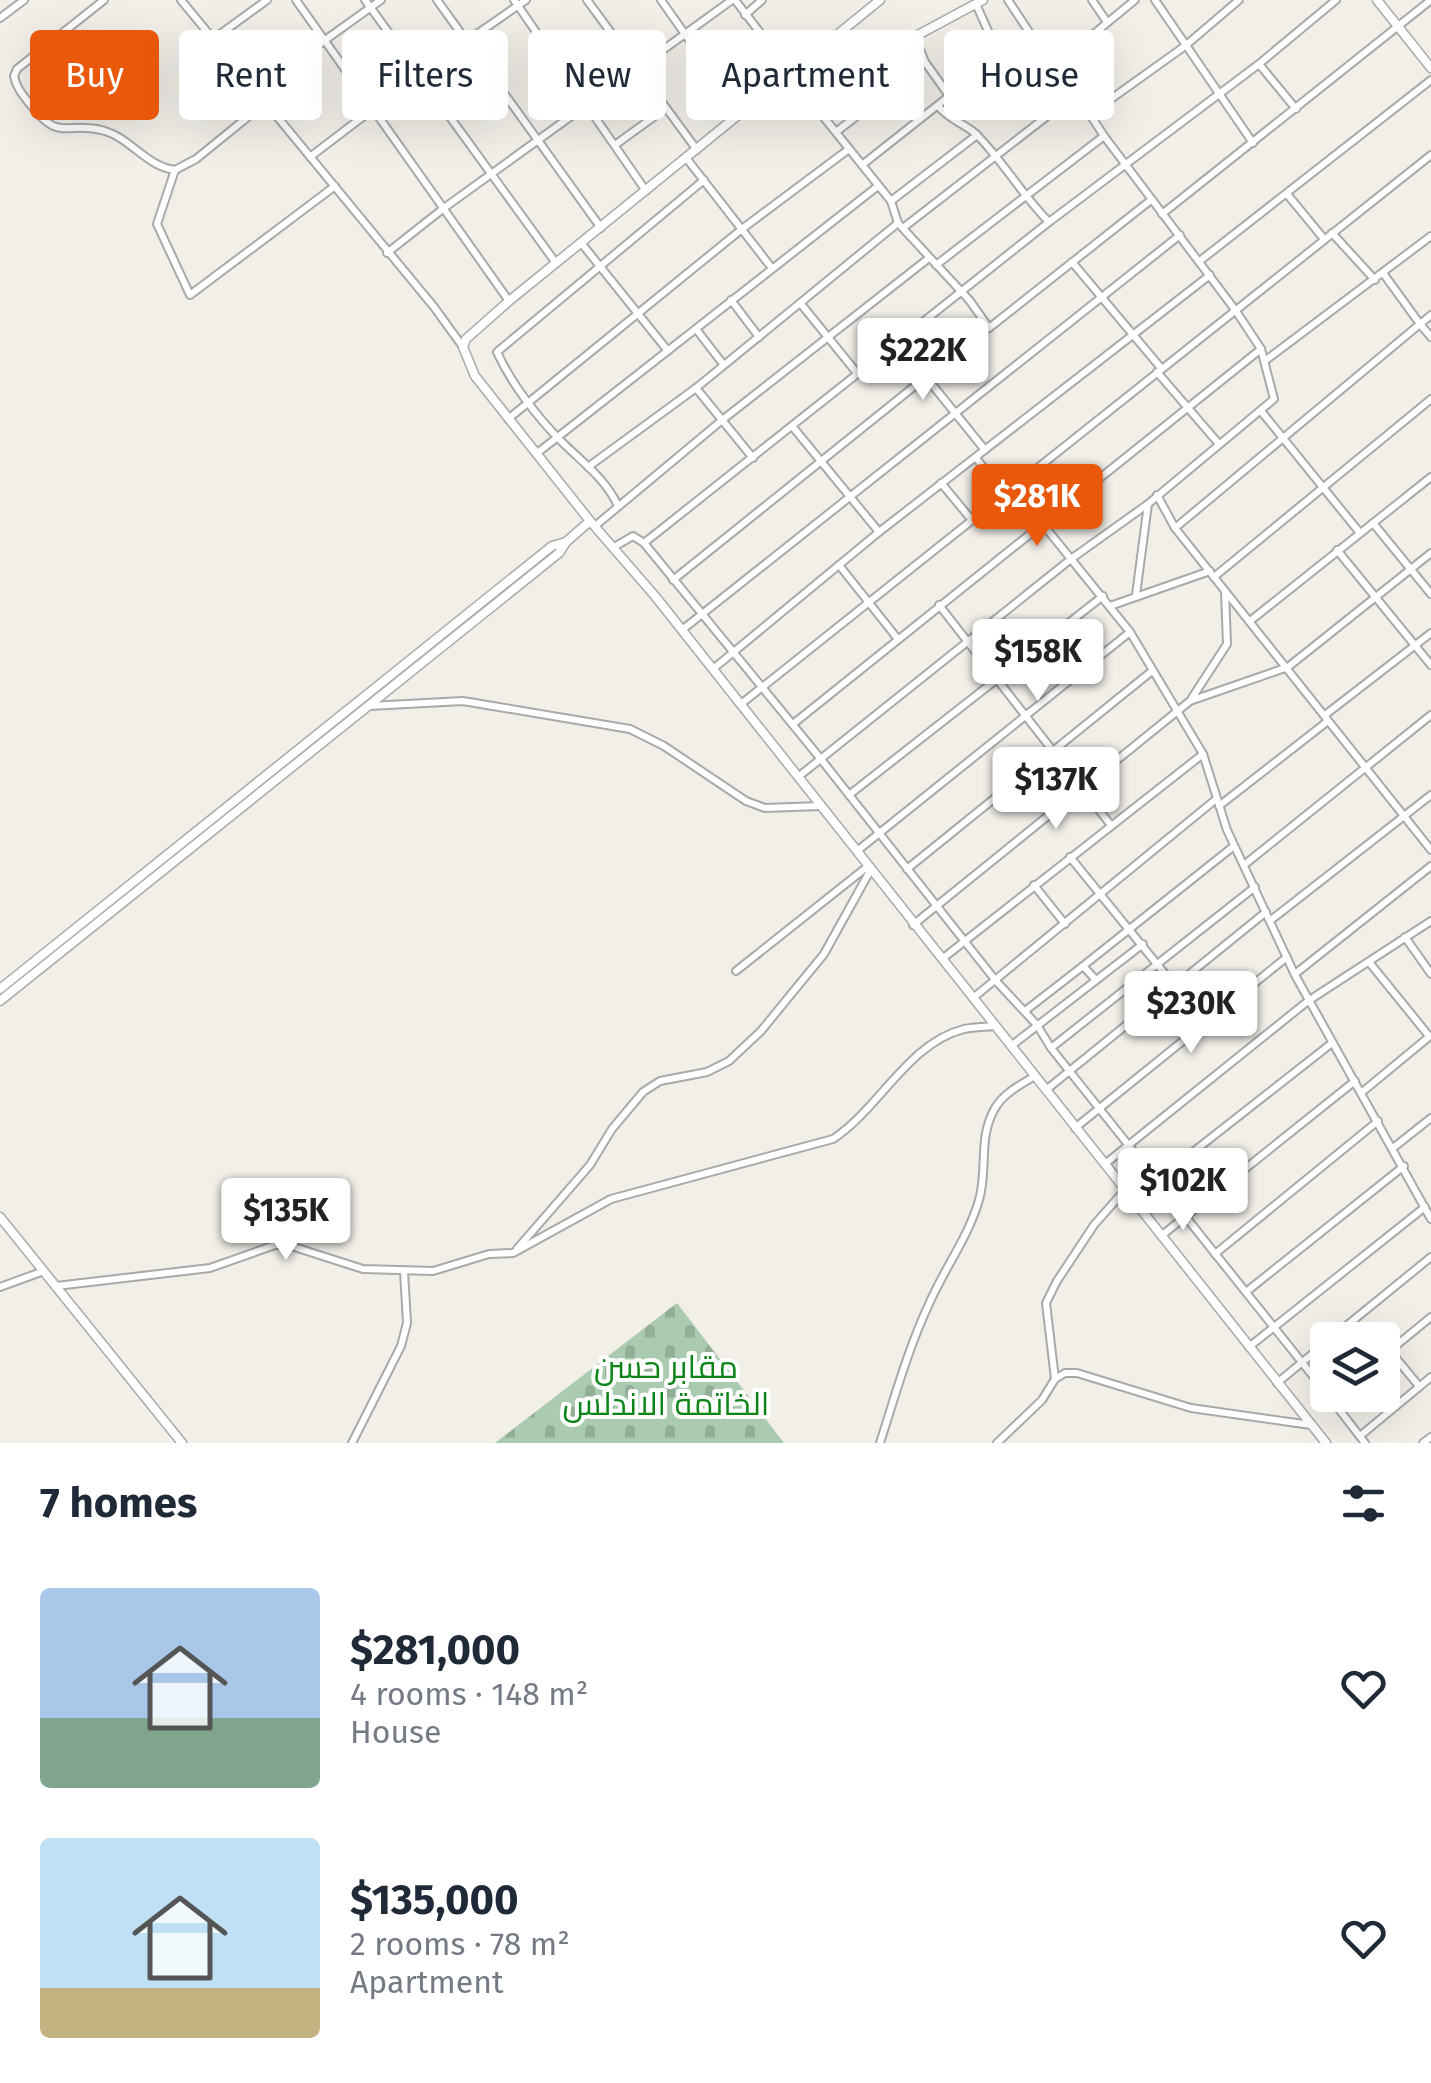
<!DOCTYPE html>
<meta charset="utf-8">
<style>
body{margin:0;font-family:"Fira Sans",Cairo,sans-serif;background:#f2f2f3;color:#1f2937;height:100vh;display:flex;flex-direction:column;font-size:38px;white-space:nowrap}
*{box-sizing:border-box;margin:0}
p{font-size:32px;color:#747a83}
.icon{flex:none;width:55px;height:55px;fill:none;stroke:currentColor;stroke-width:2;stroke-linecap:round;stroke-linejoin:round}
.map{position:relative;height:1443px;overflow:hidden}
.panel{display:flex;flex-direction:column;background:#fff;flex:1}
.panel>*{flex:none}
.top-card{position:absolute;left:30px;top:30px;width:1372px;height:90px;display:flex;gap:20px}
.controls{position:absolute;left:1310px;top:1322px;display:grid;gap:20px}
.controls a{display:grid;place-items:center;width:90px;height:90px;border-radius:10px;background:#fff;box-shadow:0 10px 40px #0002;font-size:50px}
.price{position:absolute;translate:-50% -85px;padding:0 22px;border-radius:10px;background:#fff;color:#222;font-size:32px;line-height:65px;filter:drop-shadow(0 2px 5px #0008)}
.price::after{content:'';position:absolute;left:50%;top:60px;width:30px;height:22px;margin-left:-15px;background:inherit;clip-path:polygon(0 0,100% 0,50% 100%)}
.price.current{background:#ea580c;color:#fff}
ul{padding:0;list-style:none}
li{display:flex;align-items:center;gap:30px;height:250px;padding:0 40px}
li span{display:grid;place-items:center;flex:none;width:280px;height:200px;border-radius:10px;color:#555}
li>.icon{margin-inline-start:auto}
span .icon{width:120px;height:120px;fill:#fffc;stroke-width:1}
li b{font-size:42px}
h2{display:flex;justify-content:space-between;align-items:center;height:120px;padding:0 40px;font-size:42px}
.pill{padding:0 35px;border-radius:10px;background:#fff;box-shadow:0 10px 40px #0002;font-size:35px;line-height:90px}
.pill.current{background:#ea580c;color:#fff}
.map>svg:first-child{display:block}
</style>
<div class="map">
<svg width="1431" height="1443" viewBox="0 0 1431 1443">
<defs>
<pattern id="cemetery-stones" width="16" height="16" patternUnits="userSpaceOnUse" patternTransform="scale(2.5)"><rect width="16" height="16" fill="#aacbaf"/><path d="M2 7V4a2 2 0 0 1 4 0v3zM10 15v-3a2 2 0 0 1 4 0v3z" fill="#92ae96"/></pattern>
</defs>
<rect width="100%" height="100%" fill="#f2efe9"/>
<polygon fill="url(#cemetery-stones)" points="677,1303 784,1443 495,1443"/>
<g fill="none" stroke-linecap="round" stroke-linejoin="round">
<defs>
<g id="minor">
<path d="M104 0 17 69 14 76C16 87 22 94 29 103 60 144 65 120 105 131 131 139 146 166 175 170L196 159 265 103"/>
<polyline points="181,0 434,307 463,347"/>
<polyline points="296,0 509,301"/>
<polyline points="365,0 556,263"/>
<polyline points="437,0 601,228"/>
<polyline points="514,0 646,191"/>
<polyline points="587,0 697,150"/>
<polyline points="661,0 741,114"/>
<polyline points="735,0 791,73"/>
<polyline points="1092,0 1107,22"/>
<polyline points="1155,0 1253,143"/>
<polyline points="976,4 1001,60"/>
<polyline points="745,15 762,0"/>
<polyline points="0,18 24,0"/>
<polyline points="915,37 925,62 950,97"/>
<polyline points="212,40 267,0"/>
<polyline points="1057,64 1135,0"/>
<polyline points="1259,64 1296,109"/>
<polyline points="254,91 381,0"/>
<polyline points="806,95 891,201 898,223 970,301 989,328"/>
<path d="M938 106C952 122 964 123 976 134 1003 161 1022 195 1049 222"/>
<polyline points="1090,114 1185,46 1239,0"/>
<polyline points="836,132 900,83 901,79 885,53"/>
<polyline points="615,145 666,108"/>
<polyline points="310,157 419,74 526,0"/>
<polyline points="687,159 771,267"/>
<polyline points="862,165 972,78 1033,38"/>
<polyline points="175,170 157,224 190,295 335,186"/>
<polyline points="1287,194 1324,239"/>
<polyline points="891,201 977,135"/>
<polyline points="1162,214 1431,0"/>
<polyline points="903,228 1077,93"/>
<polyline points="1332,233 1375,280"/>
<polyline points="582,244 668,351"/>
<polyline points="387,253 444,208 732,0"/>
<polyline points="1201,260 1431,80"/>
<polyline points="1072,262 1161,368"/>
<polyline points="936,265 1104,136"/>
<polyline points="1383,273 1420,324 1431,315"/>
<polyline points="731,300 759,337"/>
<polyline points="801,304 857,373"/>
<polyline points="930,317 957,350"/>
<polyline points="696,329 723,364"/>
<polyline points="1266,360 1431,236"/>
<polyline points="1157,372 1219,444"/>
<polyline points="926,377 985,450"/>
<polyline points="696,388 753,458"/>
<polyline points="1261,411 1360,533"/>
<polyline points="508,419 742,229 849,149"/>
<polyline points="792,426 879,532"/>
<polyline points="536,454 878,186"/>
<polyline points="976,458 1003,492"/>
<polyline points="588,467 696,388 898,223"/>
<polyline points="941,483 971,519"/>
<polyline points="1012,486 1130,632 1203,754 1227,830 1295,975 1431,1219"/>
<polyline points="1157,495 1175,528 1431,850"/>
<path d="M618 506C606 479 581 461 561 441 537 417 511 383 497 352L704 180"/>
<polyline points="1373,523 1431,594"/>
<polyline points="595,526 721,421 929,258"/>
<polyline points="1175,528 1420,324 1431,337"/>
<polyline points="644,543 1049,222 1259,64 1336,0"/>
<polyline points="614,547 633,536 644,543 820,758 996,981 1037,1025 1051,1048"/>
<polyline points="1337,550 1431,665"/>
<polyline points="839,565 897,638"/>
<polyline points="1214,577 1431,399"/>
<path d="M673 580 926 377C947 359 964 336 989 328L1151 200"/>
<polyline points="1136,595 1148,504"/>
<polyline points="939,605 1110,824"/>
<polyline points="1110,606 1210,571"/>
<polyline points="1250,621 1431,477"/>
<polyline points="682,630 1180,235"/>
<polyline points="713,669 879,532 1210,275"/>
<polyline points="1192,698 1227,644 1225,591"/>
<polyline points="741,704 1431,155"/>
<polyline points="369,706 463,701 630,729 664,746 746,801 765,808 820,806"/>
<polyline points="1325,715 1431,633"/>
<polyline points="793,724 1261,349"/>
<polyline points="798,777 1071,559 1148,504 1274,399 1261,349 1236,311 1104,136 1057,64 1033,38 1008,0"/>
<polyline points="849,795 1103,596"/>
<polyline points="1219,806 1328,721"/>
<polyline points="857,851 1130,632"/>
<polyline points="1070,857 1204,1022"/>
<polyline points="1244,865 1431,715"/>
<polyline points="907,869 1152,671"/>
<polyline points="1034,885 1065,924"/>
<polyline points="1255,887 1051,1048 1328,1395"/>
<polyline points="1271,920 1431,795"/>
<polyline points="913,925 1190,701 1288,667 1431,553"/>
<polyline points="1405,937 1431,974"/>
<polyline points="942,959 1203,754"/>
<polyline points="1369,962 1429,1036"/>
<polyline points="1083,966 1234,846"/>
<polyline points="736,971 867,867"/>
<polyline points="1295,974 1431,866"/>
<polyline points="973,998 1215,800"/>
<polyline points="1025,1011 1083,966 1095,979"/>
<polyline points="1011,1046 1143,944"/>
<polyline points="1046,1090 1266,912"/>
<polyline points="1361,1093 1430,1036"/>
<polyline points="1075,1128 1287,957"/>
<polyline points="1393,1148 1431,1118"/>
<polyline points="1105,1164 1308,1001 1431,921"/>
<polyline points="1156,1181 1332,1043"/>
<polyline points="1161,1236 1355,1081"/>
<polyline points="517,1249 590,1165 612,1129 643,1092 660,1081 707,1072 729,1061 761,1031 824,954 870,871"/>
<polyline points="1215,1254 1378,1121"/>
<path d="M56 1286 210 1268 275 1245H288L363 1269 433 1271 489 1254 513 1253 611 1199 833 1139C879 1109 908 1043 964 1029 974 1027 985 1027 995 1026"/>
<polyline points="0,1287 44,1271"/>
<polyline points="1246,1292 1404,1166"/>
<polyline points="1329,1340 1431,1257"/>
<polyline points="1249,1347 1425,1207"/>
<polyline points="1390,1351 1419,1386"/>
<polyline points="1382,1357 1431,1317"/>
<polyline points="1055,1379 1046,1303 1057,1281 1094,1225 1124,1191"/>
<polyline points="1277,1383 1328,1341"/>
<polyline points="1328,1395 1365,1443"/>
<polyline points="1360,1436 1431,1377"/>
<polyline points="352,1443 401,1346 407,1323 404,1271"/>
<path d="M880 1443C895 1396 908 1349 929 1304 944 1269 968 1238 979 1200 988 1170 978 1139 994 1110 1002 1094 1020 1085 1035 1076"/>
<polyline points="997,1443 1042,1400 1055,1379 1065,1373 1077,1373 1191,1408 1311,1425"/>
<polyline points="1423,1443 1431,1437"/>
</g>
<g id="tertiary">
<polyline points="1377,0 1431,68"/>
<polyline points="791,73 806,95 983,0"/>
<polyline points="590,521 655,596 1326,1443"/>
<polyline points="0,989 552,546 566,542"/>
<polyline points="0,1001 559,553 566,542 590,521 475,376 463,347 466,339 509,301 880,0"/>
<polyline points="0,1217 182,1443"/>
</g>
</defs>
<use href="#minor" stroke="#a9a9a9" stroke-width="10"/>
<use href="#tertiary" stroke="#a9a9a9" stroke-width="11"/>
<use href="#minor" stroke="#fff" stroke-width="6"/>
<use href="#tertiary" stroke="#fff" stroke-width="8"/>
</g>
<g text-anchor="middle" stroke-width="8" stroke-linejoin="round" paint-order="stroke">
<g font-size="32" fill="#0c8416" stroke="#fff">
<text x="666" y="1378">مقابر حسن<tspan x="666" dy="37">الخاتمة الاندلس</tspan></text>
</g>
</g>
</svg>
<div class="controls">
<a><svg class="icon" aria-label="layers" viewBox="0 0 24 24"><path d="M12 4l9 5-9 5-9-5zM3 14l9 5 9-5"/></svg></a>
</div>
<b class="price" style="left:923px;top:403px">$222K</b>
<b class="price current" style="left:1037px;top:549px">$281K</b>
<b class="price" style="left:1038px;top:704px">$158K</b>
<b class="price" style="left:1056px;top:832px">$137K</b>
<b class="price" style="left:1191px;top:1056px">$230K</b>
<b class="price" style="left:1183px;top:1233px">$102K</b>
<b class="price" style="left:286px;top:1263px">$135K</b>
<div class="top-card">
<a class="pill current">Buy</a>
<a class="pill">Rent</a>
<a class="pill">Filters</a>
<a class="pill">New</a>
<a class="pill">Apartment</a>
<a class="pill">House</a>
</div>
</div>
<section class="panel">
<h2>7 homes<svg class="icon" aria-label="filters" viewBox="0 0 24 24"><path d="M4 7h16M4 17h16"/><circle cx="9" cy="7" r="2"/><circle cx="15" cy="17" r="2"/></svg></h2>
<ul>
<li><span style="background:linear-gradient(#a9c7e8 65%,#7fa58c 0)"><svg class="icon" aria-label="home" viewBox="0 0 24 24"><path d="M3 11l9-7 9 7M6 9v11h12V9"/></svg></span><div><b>$281,000</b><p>4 rooms · 148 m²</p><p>House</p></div><svg class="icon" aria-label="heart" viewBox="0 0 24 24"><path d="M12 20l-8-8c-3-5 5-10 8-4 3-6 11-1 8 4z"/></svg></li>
<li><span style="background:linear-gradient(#bfe0f5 75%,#c2b280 0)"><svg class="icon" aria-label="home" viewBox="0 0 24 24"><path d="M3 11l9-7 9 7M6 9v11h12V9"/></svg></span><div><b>$135,000</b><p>2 rooms · 78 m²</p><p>Apartment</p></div><svg class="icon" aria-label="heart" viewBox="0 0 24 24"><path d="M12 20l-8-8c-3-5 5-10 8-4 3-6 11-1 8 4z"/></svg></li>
</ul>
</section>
